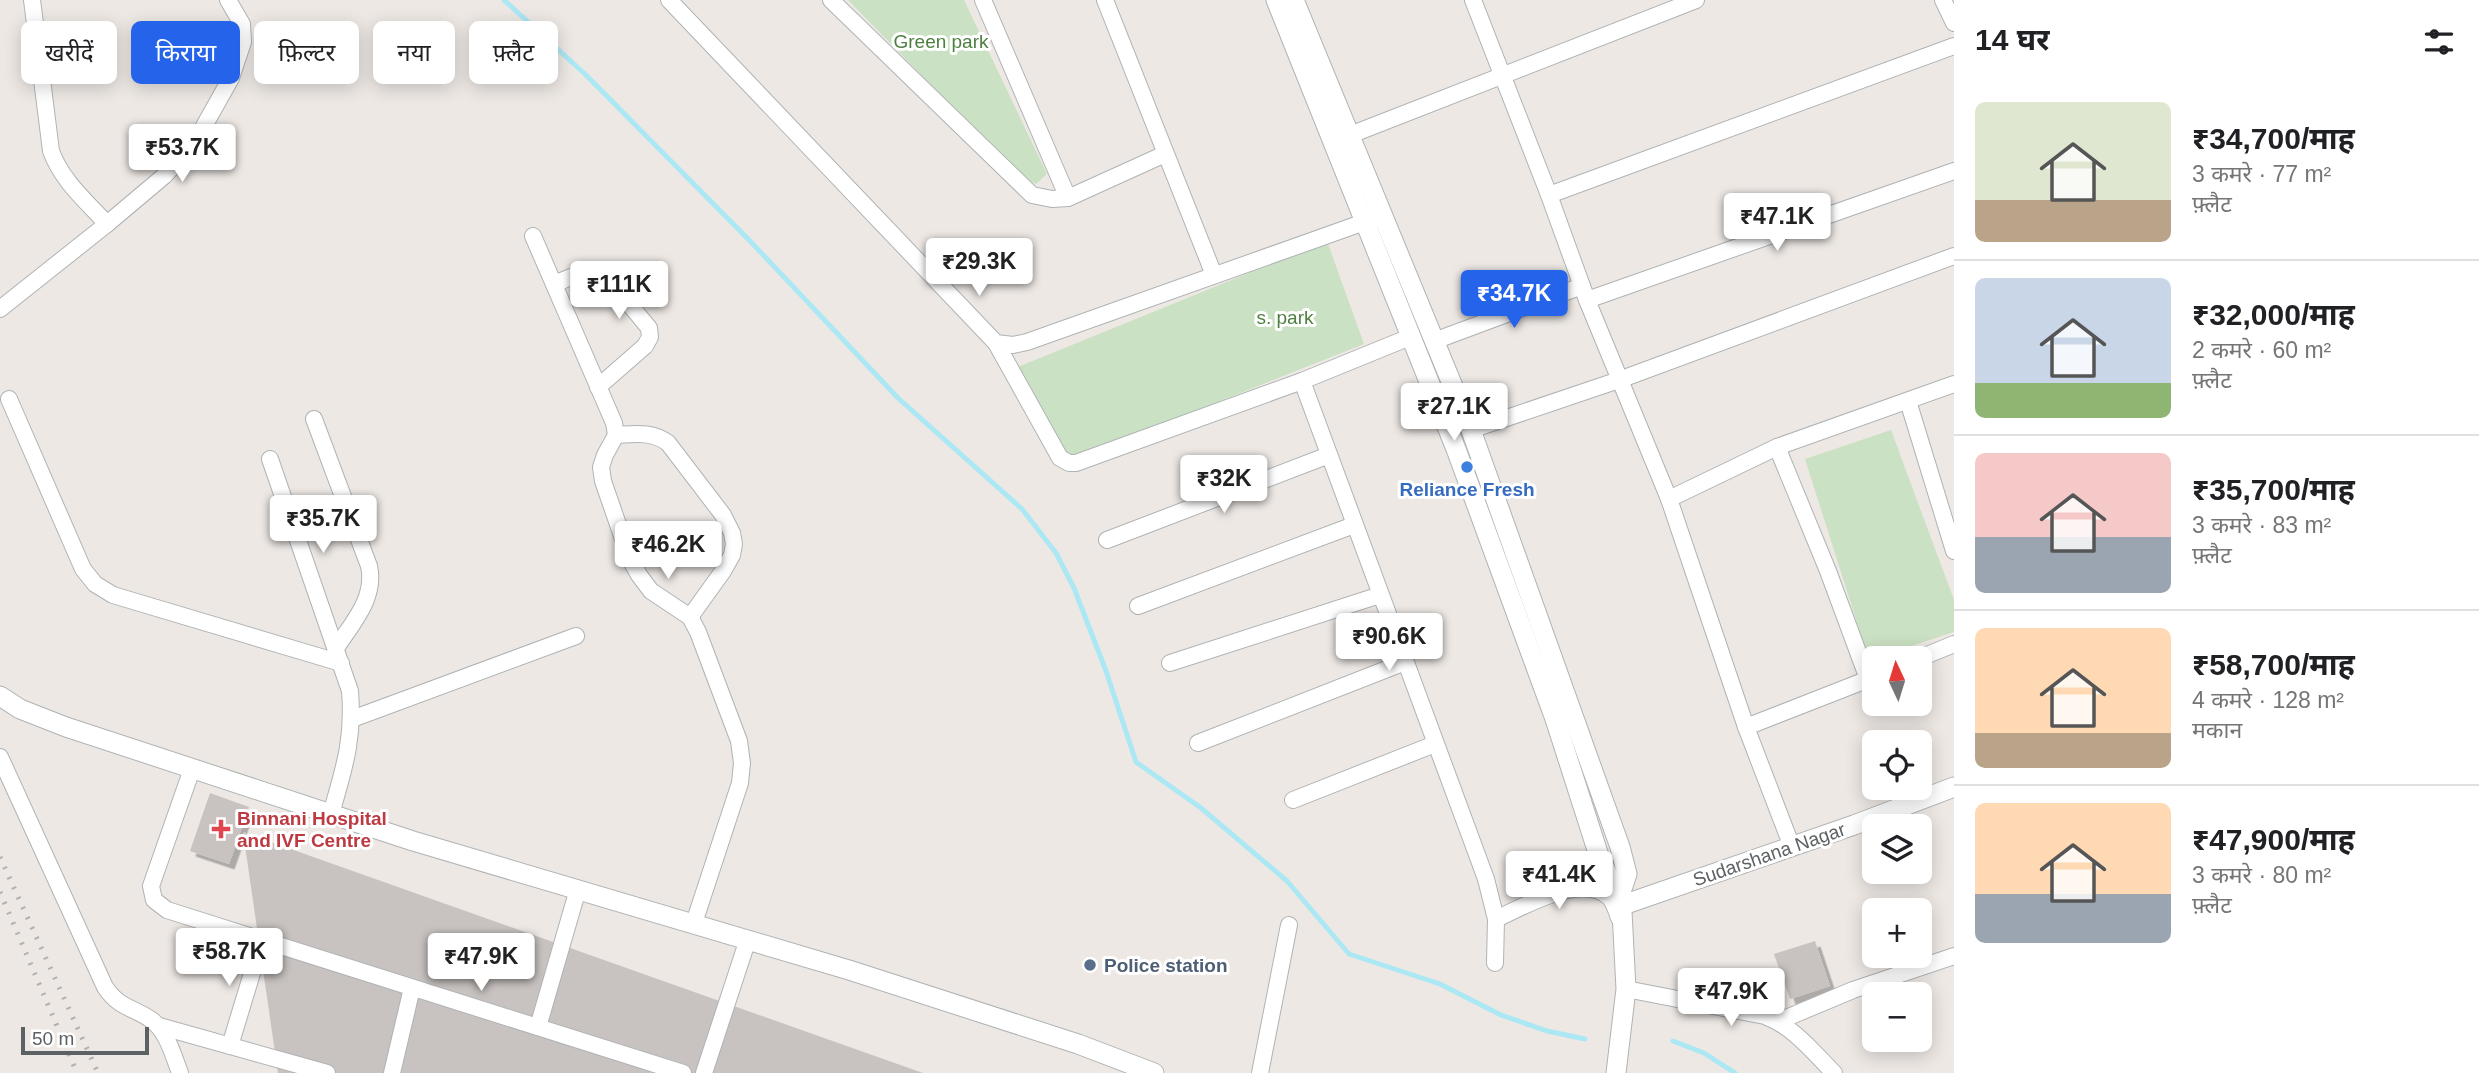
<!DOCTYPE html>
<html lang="hi">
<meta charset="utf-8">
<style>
body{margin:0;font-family:Helvetica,"Noto Sans Devanagari",sans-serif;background:#f2f2f2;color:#202124;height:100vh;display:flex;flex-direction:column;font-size:26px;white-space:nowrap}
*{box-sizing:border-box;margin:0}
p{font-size:23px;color:#757577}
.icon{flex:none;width:38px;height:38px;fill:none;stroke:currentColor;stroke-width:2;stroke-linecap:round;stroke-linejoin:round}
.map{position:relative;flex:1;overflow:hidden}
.panel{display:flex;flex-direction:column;background:#fff;width:525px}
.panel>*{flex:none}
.top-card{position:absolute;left:21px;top:21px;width:665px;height:63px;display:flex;gap:14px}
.needle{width:46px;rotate:356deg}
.buttons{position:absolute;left:1862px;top:646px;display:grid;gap:14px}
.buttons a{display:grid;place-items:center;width:70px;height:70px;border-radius:10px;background:#fff;box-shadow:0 4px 18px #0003;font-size:35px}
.scale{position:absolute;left:21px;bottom:18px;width:128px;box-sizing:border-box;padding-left:7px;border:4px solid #5c6163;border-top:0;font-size:19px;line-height:24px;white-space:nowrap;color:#5c6163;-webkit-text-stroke:5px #fff;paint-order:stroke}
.price{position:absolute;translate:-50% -60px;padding:0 16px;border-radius:7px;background:#fff;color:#222;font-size:23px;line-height:46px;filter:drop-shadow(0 2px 4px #0008)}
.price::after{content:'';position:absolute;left:50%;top:42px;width:21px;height:16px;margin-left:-10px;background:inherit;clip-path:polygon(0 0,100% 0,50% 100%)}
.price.active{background:#2563eb;color:#fff}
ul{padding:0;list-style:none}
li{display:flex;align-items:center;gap:21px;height:175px;padding:0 21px}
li+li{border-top:2px solid #e0e0e0}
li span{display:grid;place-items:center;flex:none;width:196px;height:140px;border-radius:10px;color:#555}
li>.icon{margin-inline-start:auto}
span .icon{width:84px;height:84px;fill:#fffc;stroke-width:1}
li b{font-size:30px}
h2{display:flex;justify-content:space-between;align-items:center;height:84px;padding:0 21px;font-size:30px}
.tag{padding:0 24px;border-radius:10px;background:#fff;box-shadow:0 4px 18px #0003;font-size:24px;line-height:63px}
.tag.active{background:#2563eb;color:#fff}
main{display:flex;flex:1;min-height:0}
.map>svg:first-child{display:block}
</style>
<main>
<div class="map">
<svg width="1954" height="1073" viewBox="0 0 1954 1073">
<defs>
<filter id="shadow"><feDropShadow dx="5.5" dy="5.5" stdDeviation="0" flood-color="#0004"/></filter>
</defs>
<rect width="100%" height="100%" fill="#ede8e4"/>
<g fill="#cbe1c3">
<polygon points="848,0 964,0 1047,174 1036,184 1020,176"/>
<polygon points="1327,241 1364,344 1056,466 1013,369"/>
<polygon points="1891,430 1954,600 1954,632 1869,660 1805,459"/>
</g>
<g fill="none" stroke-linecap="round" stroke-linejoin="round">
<g stroke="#ace8f4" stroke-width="5">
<polyline points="504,0 586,75 751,242 898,398 1022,509 1056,553 1074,588 1106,671 1136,762 1201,808 1287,881 1349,954 1440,984 1501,1015 1547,1031 1585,1039"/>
<polyline points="1673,1041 1704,1053 1735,1073"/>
</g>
</g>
<g fill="#c8c3c0" filter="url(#shadow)">
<polygon points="210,793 249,807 229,864 190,851"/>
<polygon points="243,832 923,1073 278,1073"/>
<polygon points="1815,941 1830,986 1790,999 1774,954"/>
</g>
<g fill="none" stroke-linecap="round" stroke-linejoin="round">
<defs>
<g id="minor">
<path d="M32 0 51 151C62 181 86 201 107 224"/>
<polyline points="669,0 996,343 1013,345 1027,342 1373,219"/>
<polyline points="831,0 1032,195 1052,199 1068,198 1165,154"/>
<polyline points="983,0 1068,198"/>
<polyline points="1105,0 1214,275"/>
<polyline points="1473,0 1549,195 1587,300 1669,499 1746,727 1792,847"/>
<polyline points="1943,0 1954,23"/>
<polyline points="1350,135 1696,0"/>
<polyline points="1549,195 1954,46"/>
<polyline points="533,236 614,423 616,435 605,455 601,467 603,481 630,559 639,575 651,591 690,617 698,632 739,741 742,763 740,783 694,923"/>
<path d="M554 284C572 277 589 266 607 277L649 328 650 337 645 346 598 387"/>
<polyline points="1587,300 1954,171"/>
<polyline points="0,309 107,224 164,176 185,153 203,128 231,78 243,42 242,24 228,0"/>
<polyline points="1434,341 1582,286"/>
<polyline points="996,343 1060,458 1069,463 1076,463 1302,381 1410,337"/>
<polyline points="1302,381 1486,879 1496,919 1495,963"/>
<polyline points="9,399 83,569 95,584 113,595 341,663"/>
<polyline points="1908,401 1954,551"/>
<path d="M314 419 369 566C376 598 353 622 336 648"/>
<polyline points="1471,430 1619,380 1954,256"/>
<path d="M616 435C635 434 652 431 668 443L723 515 732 533 734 544 732 555 723 571 690 617"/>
<polyline points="1777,447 1828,571 1868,679"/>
<path d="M270 459 350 691C354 740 344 768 331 814"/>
<polyline points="1669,499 1777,447 1954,384"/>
<polyline points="1107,540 1329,455"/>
<polyline points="1138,606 1354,525"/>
<polyline points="1920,658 1954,644"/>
<polyline points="1170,663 1380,595"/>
<polyline points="352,719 576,636"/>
<polyline points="1746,727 1874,677"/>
<polyline points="1198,743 1405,662"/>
<path d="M0 757 105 987C119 1008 132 1007 150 1019 167 1030 173 1055 180 1073"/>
<polyline points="192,769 151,886 154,900 167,910 683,1073"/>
<polyline points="1293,800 1435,744"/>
<path d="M1496 919C1523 907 1583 871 1610 898 1614 903 1617 912 1619 918"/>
<path d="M1626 989 1765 1016C1794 1027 1813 1052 1834 1073"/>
<polyline points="1779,1021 1853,990 1954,956"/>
<polyline points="159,1026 327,1073"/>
<polyline points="538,1027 578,889"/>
<polyline points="230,1046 262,940"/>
<polyline points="392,1073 412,988"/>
<polyline points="704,1073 748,939"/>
<polyline points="1260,1073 1289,925"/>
</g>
<g id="tertiary">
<polyline points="1276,0 1456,449 1555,719 1599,856 1610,879 1621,892"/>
<polyline points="1294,0 1471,430 1620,847 1627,874 1621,892 1626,989 1616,1073"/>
<polyline points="0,696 20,709 66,727 413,841 849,970 1078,1044 1154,1073"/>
<polyline points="1623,905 1854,825 1954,787"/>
</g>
</defs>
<use href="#minor" stroke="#afb3b5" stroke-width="18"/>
<use href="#tertiary" stroke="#afb3b5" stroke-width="21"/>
<use href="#minor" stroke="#fff" stroke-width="16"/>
<use href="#tertiary" stroke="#fff" stroke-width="19"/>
<g stroke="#b0b1b1" stroke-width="5" stroke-dasharray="2 9" stroke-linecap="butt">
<polyline points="0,857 98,1073"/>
<polyline points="0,892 77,1073"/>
</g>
</g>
<circle fill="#3f7fe0" stroke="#fff" stroke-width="2.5" cx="1467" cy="467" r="7"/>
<path fill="#e0444e" stroke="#fff" stroke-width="2.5" d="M217.5 818.5h7v7h7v7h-7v7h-7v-7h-7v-7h7z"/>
<circle fill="#5c6f8a" stroke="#fff" stroke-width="2.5" cx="1090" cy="965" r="7"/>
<g text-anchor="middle" stroke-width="6" stroke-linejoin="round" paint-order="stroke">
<g font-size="19" fill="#4d7f3f" stroke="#fff">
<text x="941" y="48">Green park</text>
<text x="1285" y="324">s. park</text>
</g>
<g font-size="19" font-weight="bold" fill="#366cbe" stroke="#fff">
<text x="1467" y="496">Reliance Fresh</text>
</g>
<g font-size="19" font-weight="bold" fill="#be3a42" stroke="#fff" text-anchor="start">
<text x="237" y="825">Binnani Hospital<tspan x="237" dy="22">and IVF Centre</tspan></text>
</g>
<g font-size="19" fill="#5c6163" stroke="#fff">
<text transform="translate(1769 854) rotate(-19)" y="7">Sudarshana Nagar</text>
</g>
<g font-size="19" font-weight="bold" fill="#4e5e75" stroke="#fff" text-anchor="start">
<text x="1104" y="972">Police station</text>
</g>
</g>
</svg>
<div class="buttons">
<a><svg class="needle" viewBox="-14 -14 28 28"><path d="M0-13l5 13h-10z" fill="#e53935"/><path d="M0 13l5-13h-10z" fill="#757577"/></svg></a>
<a><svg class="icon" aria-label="locate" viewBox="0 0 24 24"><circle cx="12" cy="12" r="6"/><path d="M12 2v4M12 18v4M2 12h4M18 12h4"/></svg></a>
<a><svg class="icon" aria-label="layers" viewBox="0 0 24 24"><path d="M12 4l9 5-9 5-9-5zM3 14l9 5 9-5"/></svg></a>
<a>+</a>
<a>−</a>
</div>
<div class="scale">50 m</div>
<b class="price" style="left:182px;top:184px">₹53.7K</b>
<b class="price" style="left:1777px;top:253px">₹47.1K</b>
<b class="price" style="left:979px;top:298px">₹29.3K</b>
<b class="price" style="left:619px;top:321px">₹111K</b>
<b class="price active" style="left:1514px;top:330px">₹34.7K</b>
<b class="price" style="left:1454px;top:443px">₹27.1K</b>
<b class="price" style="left:1224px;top:515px">₹32K</b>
<b class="price" style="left:323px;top:555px">₹35.7K</b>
<b class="price" style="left:668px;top:581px">₹46.2K</b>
<b class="price" style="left:1389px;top:673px">₹90.6K</b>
<b class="price" style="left:1559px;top:911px">₹41.4K</b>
<b class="price" style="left:229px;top:988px">₹58.7K</b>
<b class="price" style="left:481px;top:993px">₹47.9K</b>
<b class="price" style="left:1731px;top:1028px">₹47.9K</b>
<div class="top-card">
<a class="tag">खरीदें</a>
<a class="tag active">किराया</a>
<a class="tag">फ़िल्टर</a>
<a class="tag">नया</a>
<a class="tag">फ़्लैट</a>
</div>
</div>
<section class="panel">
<h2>14 घर<svg class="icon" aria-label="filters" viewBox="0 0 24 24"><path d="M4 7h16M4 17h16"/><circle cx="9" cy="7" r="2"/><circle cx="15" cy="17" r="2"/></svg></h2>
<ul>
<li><span style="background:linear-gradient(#dfe7d0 70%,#b9a48a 0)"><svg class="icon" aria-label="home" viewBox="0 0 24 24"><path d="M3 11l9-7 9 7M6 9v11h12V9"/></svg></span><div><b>₹34,700/माह</b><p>3 कमरे · 77 m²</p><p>फ़्लैट</p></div></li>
<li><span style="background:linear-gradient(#c9d6e8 75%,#8fb573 0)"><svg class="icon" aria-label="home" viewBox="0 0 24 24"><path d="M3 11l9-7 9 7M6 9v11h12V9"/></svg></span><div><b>₹32,000/माह</b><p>2 कमरे · 60 m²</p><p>फ़्लैट</p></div></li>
<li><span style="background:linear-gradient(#f6c9c9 60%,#9aa5b1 0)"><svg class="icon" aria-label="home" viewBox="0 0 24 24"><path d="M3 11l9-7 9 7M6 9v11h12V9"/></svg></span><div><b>₹35,700/माह</b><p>3 कमरे · 83 m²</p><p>फ़्लैट</p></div></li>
<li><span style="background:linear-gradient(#ffd9b3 75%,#b9a48a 0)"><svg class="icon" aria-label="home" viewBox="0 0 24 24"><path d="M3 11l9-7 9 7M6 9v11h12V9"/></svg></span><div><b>₹58,700/माह</b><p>4 कमरे · 128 m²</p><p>मकान</p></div></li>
<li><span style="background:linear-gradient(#ffd9b3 65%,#9aa5b1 0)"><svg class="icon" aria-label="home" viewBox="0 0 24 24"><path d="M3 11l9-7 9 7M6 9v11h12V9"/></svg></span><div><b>₹47,900/माह</b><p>3 कमरे · 80 m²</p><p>फ़्लैट</p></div></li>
</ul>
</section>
</main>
